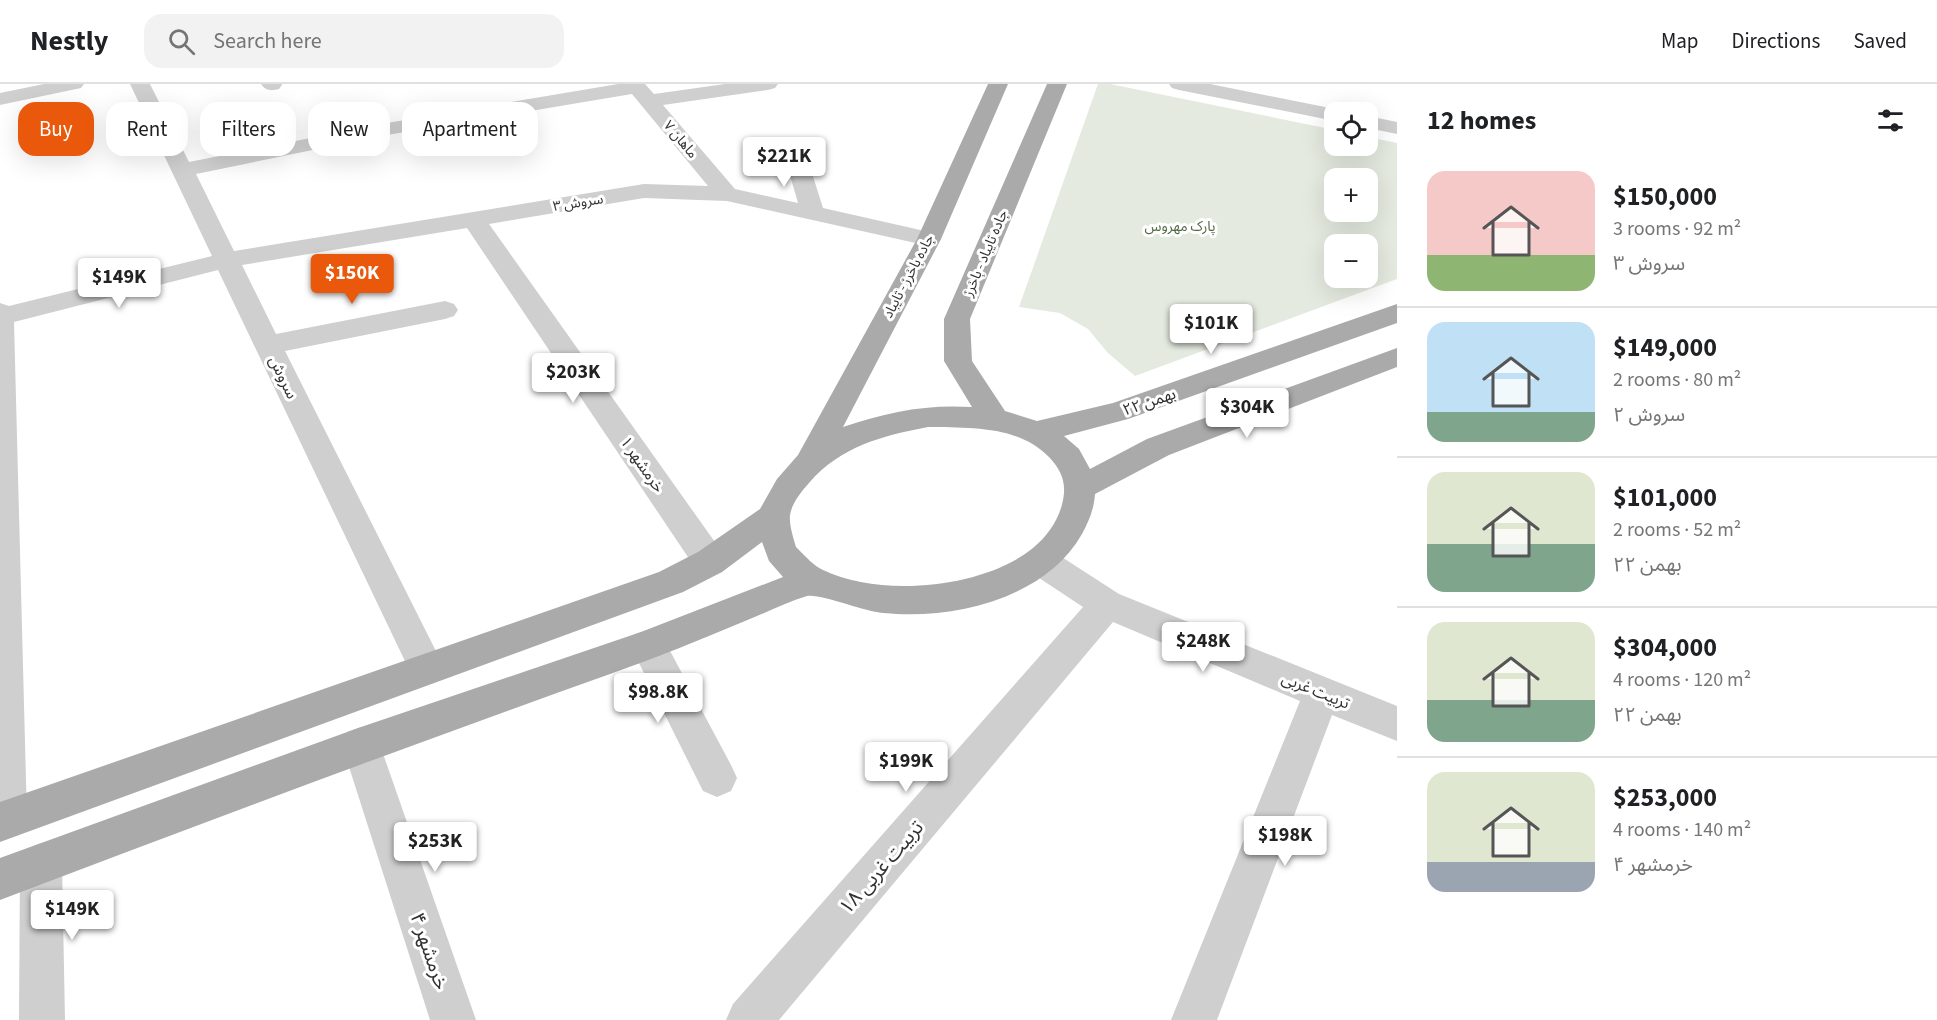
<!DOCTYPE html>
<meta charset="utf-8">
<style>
body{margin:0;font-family:"Source Sans 3","Noto Sans Arabic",sans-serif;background:#f2f2f2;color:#202124;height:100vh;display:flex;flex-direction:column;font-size:22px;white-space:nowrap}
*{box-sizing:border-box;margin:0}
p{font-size:20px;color:#757577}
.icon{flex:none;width:33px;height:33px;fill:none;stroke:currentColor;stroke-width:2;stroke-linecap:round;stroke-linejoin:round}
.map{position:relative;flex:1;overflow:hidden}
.drawer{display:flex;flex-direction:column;background:#fff;width:540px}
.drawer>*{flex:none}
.top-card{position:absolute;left:18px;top:18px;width:570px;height:54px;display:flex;gap:12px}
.controls{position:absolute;left:1324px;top:18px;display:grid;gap:12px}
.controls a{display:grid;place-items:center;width:54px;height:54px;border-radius:12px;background:#fff;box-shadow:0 6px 24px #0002;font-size:30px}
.price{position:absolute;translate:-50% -51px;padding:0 14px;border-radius:6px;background:#fff;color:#222;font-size:20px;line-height:39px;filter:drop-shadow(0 2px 3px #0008)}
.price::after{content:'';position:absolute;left:50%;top:36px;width:18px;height:14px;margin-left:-9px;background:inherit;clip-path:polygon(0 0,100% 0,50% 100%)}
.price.selected{background:#ea580c;color:#fff}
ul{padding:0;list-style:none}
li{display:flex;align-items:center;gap:18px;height:150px;padding:0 30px}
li+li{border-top:2px solid #e0e0e0}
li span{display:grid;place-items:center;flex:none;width:168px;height:120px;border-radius:18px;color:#555}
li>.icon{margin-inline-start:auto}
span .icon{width:72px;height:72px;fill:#fffc;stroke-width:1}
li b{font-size:26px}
h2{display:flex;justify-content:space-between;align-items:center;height:72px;padding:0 30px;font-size:26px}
.pill{padding:0 21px;border-radius:18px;background:#fff;box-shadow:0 6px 24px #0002;font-size:21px;line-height:54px}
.pill.selected{background:#ea580c;color:#fff}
header{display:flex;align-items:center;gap:36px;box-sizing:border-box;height:84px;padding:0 30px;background:#fff;border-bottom:2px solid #e0e0e0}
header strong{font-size:28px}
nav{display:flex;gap:33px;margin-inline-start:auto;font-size:21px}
.search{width:420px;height:54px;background:#f2f2f2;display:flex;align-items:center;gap:15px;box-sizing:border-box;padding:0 21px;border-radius:18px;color:#757577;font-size:22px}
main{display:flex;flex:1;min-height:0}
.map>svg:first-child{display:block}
</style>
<header>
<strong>Nestly</strong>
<div class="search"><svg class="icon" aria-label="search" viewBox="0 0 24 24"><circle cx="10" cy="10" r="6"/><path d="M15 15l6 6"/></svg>Search here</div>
<nav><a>Map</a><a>Directions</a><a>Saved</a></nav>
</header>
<main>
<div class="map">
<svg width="1397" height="936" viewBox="0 0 1397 936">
<rect width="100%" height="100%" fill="#fff"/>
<path fill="#e4eadf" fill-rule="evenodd" d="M1098 0H1110L1335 46V62H1368V53L1397 59V195L1135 292 1108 269 1088 245 1060 229 1019 223ZM1335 94H1368V128H1335ZM1335 160H1368V194H1335Z"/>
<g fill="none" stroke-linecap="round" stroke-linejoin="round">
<g fill="#cfcfcf" fill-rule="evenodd">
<polygon points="44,0 84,0 81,4 0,21 0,9"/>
<path d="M130 0H150L189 78 381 40 618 0H645L654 10 725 0H778L775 4 768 6 663 21 735 105 798 119 783 67 786 62 794 60 802 62 805 67 823 124 938 150 941 155 938 160 929 162 727 117 644 114 489 140 722 468 727 478 722 488 710 492 698 488 467 144 242 181 276 250 445 217 454 220 458 226 454 232 445 235 285 267 445 585 440 596 427 601 414 596 218 186 14 238 27 735 21 749 7 755 0 752V219L9 222 212 172ZM632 10 708 102 644 100 234 167 196 90 381 52Z"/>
<path d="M261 0H282V1L279 5C271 7 266 7 261 0Z"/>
<polygon points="1169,0 1210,0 1335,25 1344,28 1335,28 1335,37 1179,6 1172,4"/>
<polygon points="1368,32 1397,38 1397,50 1368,44"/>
<polygon points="1042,464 1054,468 1119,510 1397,622 1397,657 1332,631 1217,936 1171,936 1300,617 1113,538 779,936 726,936 733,920 1083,523 1030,488 1025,478 1030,468"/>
<polygon points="648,546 661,550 731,681 737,694 731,707 717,713 703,707 630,561 635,550"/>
<polygon points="361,643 375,648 380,661 476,936 430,936 342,661 347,648"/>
<polygon points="41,759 56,765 62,780 65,936 19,936 20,780 26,765"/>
</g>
<path fill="#aaa" fill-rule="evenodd" d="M988 0H1008L941 155 843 343C887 328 926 320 972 323L944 277V235L1047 0H1067L970 235 972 277 1005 327 1037 337 1113 319 1397 220V239L1128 335 1064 352 1079 365 1090 385 1147 355 1397 264V283L1169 371 1095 410C1094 425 1089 437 1082 450 1045 515 953 536 884 529 866 528 819 509 807 512 786 518 766 529 745 537 700 556 655 574 610 590 405 663 203 739 0 816V774L361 643 641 548 783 493 769 477 762 458 722 488 683 508 0 758V718L659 488 698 468 760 425 777 395 798 371 917 155ZM928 343C970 344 1017 341 1049 373 1059 384 1065 394 1064 409 1062 431 1050 450 1033 464 984 504 881 514 823 486 814 482 806 473 799 466L796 463C793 453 789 440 790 431 792 419 801 408 809 399 841 362 882 352 928 343Z"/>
</g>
<g text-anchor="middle" stroke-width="6" stroke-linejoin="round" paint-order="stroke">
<g font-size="14" fill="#323232" stroke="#fff">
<text transform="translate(681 55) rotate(50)" y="5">ماهان ۷</text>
<text transform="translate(578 118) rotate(-9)" y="5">سروش ۳</text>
<text transform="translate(985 169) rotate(-67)" y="5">جاده تایباد - باخرز</text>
<text transform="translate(908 192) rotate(-62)" y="5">جاده باخرز - تایباد</text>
</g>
<g font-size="14" fill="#526a43" stroke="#fff">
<text x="1180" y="147">پارک مهروس</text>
</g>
<g font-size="16" fill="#323232" stroke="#fff">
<text transform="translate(284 293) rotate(64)" y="6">سروش</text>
<text transform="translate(1149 317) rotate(-19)" y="6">۲۲ بهمن</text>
<text transform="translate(643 380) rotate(55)" y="6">خرمشهر ۱</text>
<text transform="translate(1316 606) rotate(22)" y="6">تربیت غربی</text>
</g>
<g font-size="20" fill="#323232" stroke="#fff">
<text transform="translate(881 783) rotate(-49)" y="7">تربیت غربی ۱۸</text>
<text transform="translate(430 867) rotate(71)" y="7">خرمشهر ۴</text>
</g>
</g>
</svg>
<div class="controls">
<a><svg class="icon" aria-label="locate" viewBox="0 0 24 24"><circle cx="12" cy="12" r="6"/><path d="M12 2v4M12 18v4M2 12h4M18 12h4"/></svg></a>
<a>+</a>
<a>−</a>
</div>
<b class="price" style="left:784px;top:104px">$221K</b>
<b class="price selected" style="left:352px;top:221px">$150K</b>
<b class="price" style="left:119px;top:225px">$149K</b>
<b class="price" style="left:1211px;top:271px">$101K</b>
<b class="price" style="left:573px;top:320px">$203K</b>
<b class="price" style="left:1247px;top:355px">$304K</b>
<b class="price" style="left:1203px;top:589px">$248K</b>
<b class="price" style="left:658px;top:640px">$98.8K</b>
<b class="price" style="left:906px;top:709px">$199K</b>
<b class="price" style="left:1285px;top:783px">$198K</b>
<b class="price" style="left:435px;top:789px">$253K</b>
<b class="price" style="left:72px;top:857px">$149K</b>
<div class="top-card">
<a class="pill selected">Buy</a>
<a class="pill">Rent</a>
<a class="pill">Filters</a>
<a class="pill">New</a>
<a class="pill">Apartment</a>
</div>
</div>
<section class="drawer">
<h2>12 homes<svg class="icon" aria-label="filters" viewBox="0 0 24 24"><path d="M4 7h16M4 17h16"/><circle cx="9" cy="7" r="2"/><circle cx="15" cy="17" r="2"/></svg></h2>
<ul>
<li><span style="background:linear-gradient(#f6c9c9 70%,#8fb573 0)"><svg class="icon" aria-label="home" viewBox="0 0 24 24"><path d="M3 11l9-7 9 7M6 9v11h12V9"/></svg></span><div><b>$150,000</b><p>3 rooms · 92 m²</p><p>سروش ۳</p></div></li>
<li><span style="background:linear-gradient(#bfe0f5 75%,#7fa58c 0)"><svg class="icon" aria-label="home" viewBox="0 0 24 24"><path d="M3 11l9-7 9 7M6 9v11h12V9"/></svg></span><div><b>$149,000</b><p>2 rooms · 80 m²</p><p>سروش ۲</p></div></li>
<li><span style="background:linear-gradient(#dfe7d0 60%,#7fa58c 0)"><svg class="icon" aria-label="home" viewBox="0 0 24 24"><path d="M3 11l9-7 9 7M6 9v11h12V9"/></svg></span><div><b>$101,000</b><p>2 rooms · 52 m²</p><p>۲۲ بهمن</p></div></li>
<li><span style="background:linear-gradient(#dfe7d0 65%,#7fa58c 0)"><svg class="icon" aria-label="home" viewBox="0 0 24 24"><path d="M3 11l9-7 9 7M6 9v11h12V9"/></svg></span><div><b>$304,000</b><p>4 rooms · 120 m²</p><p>۲۲ بهمن</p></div></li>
<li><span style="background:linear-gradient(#dfe7d0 75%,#9aa5b1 0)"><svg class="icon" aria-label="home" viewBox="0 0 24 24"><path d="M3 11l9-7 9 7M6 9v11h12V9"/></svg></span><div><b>$253,000</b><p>4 rooms · 140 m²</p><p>خرمشهر ۴</p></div></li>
</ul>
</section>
</main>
